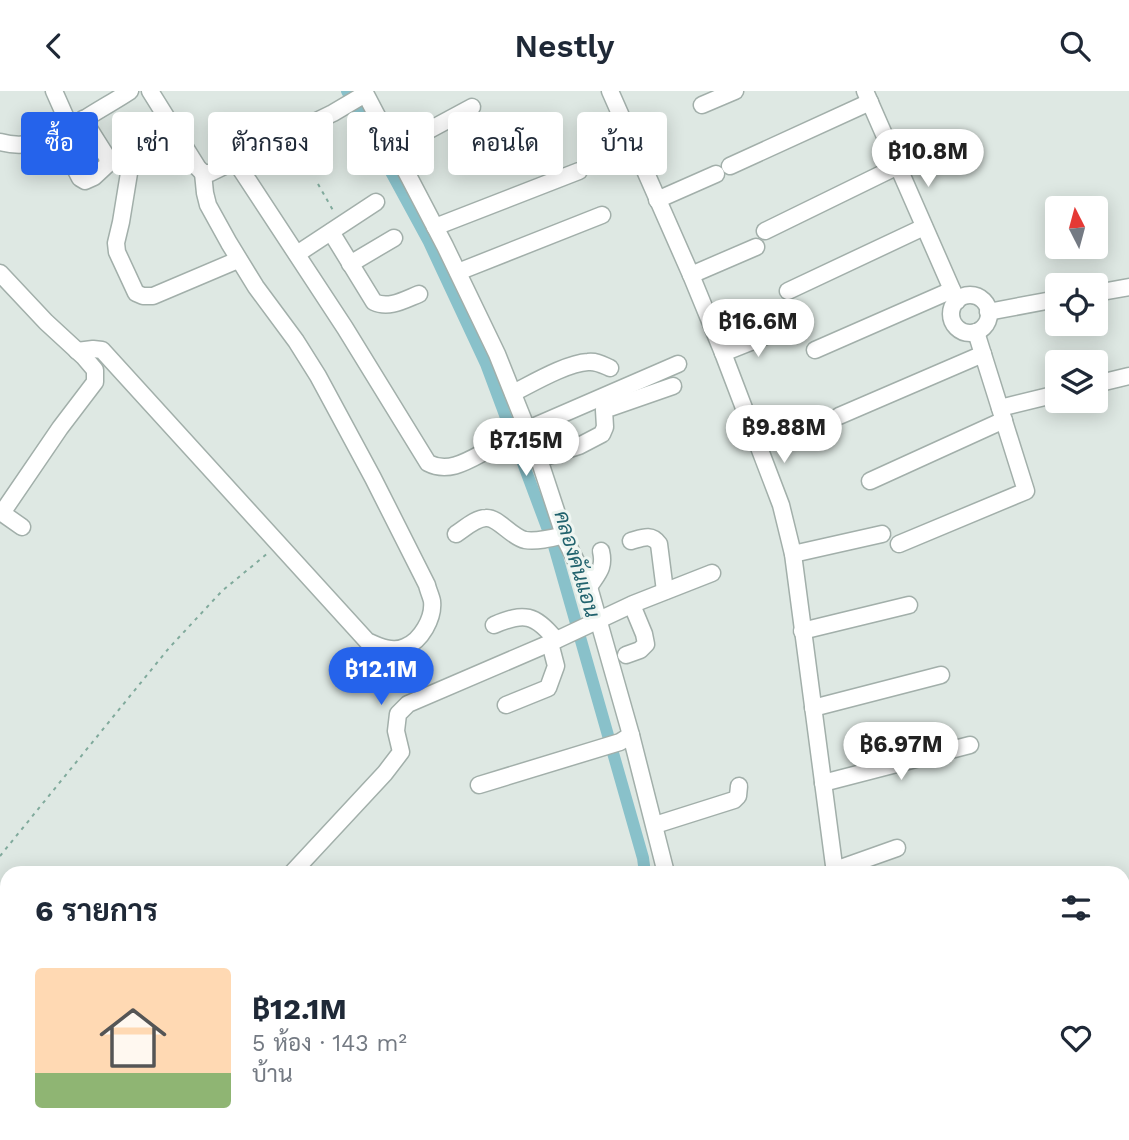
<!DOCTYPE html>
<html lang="th">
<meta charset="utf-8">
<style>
body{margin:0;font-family:"Work Sans",Sarabun,sans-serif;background:#f2f2f3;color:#1f2937;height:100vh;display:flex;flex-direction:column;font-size:26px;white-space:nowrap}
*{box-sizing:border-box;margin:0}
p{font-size:23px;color:#747a83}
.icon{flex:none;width:38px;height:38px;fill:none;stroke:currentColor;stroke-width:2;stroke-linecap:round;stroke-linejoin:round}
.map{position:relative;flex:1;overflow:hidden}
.sheet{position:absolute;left:0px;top:775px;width:1130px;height:275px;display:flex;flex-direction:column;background:#fff;border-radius:21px 21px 0 0;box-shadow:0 4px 18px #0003}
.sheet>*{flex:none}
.hud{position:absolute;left:21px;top:21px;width:700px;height:63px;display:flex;gap:14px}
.needle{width:46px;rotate:354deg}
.controls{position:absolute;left:1045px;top:105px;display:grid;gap:14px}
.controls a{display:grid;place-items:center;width:63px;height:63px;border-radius:7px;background:#fff;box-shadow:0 4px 18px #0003;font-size:35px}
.price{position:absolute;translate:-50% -60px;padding:0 16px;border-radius:24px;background:#fff;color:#222;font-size:23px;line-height:46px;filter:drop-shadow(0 2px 4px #0008)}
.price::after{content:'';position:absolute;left:50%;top:42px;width:21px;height:16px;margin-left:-10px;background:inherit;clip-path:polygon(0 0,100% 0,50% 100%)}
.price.selected{background:#2563eb;color:#fff}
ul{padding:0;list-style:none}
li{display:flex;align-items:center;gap:21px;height:175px;padding:0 35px}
li span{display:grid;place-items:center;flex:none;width:196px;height:140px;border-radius:7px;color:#555}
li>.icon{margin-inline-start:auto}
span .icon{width:84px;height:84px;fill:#fffc;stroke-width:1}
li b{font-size:30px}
h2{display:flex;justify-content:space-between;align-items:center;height:84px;padding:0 35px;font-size:30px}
.tag{padding:0 24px;border-radius:7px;background:#fff;box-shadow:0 4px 18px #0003;font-size:24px;line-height:63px}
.tag.selected{background:#2563eb;color:#fff}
header{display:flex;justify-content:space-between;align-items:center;height:91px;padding:0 35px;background:#fff;font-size:32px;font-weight:600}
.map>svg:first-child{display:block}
</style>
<header><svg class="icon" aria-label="back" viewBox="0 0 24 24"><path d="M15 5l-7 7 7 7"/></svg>Nestly<svg class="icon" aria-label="search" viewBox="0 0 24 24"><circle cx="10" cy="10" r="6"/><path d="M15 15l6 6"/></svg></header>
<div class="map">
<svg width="1129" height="1049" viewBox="0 0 1129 1049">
<rect width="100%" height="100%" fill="#dee8e3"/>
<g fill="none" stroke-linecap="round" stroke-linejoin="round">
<g stroke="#89c1ca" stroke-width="12">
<polyline points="347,0 429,151 486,273 554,455 643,767 645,782"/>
<polyline points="651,1049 652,1043"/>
</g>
<defs>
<g id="minor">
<polyline points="54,0 70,36"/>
<polyline points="150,0 198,77 203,82 210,82 333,22 365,3"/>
<polyline points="364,0 445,155 497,263 539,368 566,450 589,496 631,644 666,782"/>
<polyline points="610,0 691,184 723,262 781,414 793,463 835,782"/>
<polyline points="865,0 957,210"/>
<polyline points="702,14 735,0"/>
<polyline points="173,37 135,65 130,76 121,131 116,152 117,161 136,202 143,205 153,205 238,169"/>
<polyline points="58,44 80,87 85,90 94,86 108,73 107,66 83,28"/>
<path d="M0 51C32 60 56 45 83 29 98 19 115 10 130 0"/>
<polyline points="394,58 472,16"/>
<path d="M236 71 345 237 428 372C449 383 469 369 488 359"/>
<polyline points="730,75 870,11"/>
<polyline points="657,109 716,83"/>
<polyline points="435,136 579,80"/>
<polyline points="765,140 898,75"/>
<path d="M331 141 374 211C389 218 404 209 419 203"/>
<polyline points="297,163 376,111"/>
<polyline points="350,173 394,147"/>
<polyline points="458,181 602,124"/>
<polyline points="0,182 46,231 84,266 95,279 95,291 60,337 2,422 22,436"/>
<polyline points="691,184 756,156"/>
<polyline points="788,200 924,136"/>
<polyline points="1096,202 1129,196"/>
<circle cx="970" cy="223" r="19"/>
<polyline points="988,221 1057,208"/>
<polyline points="815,259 952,199"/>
<path d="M77 260 93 258 102 259 367 550C378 555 392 562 405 556 421 550 434 527 432 510 431 505 428 499 427 494L373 387 318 285 296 250 256 196 229 152 208 114 205 102 203 82"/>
<polyline points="723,262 781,239"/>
<polyline points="1096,293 1129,285"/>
<path d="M513 302C533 292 567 272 588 271 597 270 603 274 610 277"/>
<polyline points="1000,317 1057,303"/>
<polyline points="839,325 983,263"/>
<polyline points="528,338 678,273"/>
<polyline points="539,368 579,355 602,343 605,336 604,319 673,295"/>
<polyline points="870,390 1004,329"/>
<path d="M456 443C465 437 476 427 486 427 498 426 511 446 525 449 537 451 552 447 564 444"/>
<path d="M631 450C642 447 651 442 659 453L665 500"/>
<polyline points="899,453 1026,400 976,241"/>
<polyline points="793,463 882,443"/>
<path d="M589 496C598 482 605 477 601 460"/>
<path d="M494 534C524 521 535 523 556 549"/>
<polyline points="802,540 909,514"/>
<polyline points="626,564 640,559 646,553 644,543 632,514"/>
<polyline points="506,614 548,597 556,575 550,552"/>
<polyline points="813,617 941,584"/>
<polyline points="823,692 970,654"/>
<polyline points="479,694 620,651 631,644"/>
<polyline points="655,734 734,709 738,705 739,695"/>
<polyline points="835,779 897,757"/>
<polyline points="292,782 385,682 401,661 396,640 398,623 408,613 550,552 633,513 712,482"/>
<polyline points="865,1043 867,1049"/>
<polyline points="31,1049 37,1043"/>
<polyline points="675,1049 676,1043"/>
<polyline points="720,1049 733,1043"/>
</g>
</defs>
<use href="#minor" stroke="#a2afaa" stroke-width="19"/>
<g stroke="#80aa9c" stroke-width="2" stroke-dasharray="3.5 5" stroke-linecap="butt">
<polyline points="318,93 334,121"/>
<polyline points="0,765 169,557 222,500 268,462"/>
</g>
<use href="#minor" stroke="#fff" stroke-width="16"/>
</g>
<g text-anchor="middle" stroke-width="6" stroke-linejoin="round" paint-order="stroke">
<g font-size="21" font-style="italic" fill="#20626d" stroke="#eef5f1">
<text transform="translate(577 473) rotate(73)" y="7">คลองคันแอน</text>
</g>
</g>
</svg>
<div class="controls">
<a><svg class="needle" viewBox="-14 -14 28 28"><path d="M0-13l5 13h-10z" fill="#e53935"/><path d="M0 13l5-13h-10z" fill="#747a83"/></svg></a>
<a><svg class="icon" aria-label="locate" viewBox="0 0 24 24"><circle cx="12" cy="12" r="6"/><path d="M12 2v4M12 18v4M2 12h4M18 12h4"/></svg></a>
<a><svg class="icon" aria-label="layers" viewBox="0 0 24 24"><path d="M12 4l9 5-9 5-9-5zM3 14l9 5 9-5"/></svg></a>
</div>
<b class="price" style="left:928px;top:98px">฿10.8M</b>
<b class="price" style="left:758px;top:268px">฿16.6M</b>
<b class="price" style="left:784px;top:374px">฿9.88M</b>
<b class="price" style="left:526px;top:387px">฿7.15M</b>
<b class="price selected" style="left:381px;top:616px">฿12.1M</b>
<b class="price" style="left:901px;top:691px">฿6.97M</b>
<div class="hud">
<a class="tag selected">ซื้อ</a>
<a class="tag">เช่า</a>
<a class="tag">ตัวกรอง</a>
<a class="tag">ใหม่</a>
<a class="tag">คอนโด</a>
<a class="tag">บ้าน</a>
</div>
<section class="sheet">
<h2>6 รายการ<svg class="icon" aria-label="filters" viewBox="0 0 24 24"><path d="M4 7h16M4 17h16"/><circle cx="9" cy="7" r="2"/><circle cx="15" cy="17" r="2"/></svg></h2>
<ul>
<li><span style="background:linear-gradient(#ffd9b3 75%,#8fb573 0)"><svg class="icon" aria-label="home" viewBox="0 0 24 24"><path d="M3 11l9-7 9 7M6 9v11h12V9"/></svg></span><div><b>฿12.1M</b><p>5 ห้อง · 143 m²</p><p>บ้าน</p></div><svg class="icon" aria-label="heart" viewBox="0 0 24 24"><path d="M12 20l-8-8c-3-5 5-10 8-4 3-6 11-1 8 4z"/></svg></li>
</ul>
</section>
</div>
